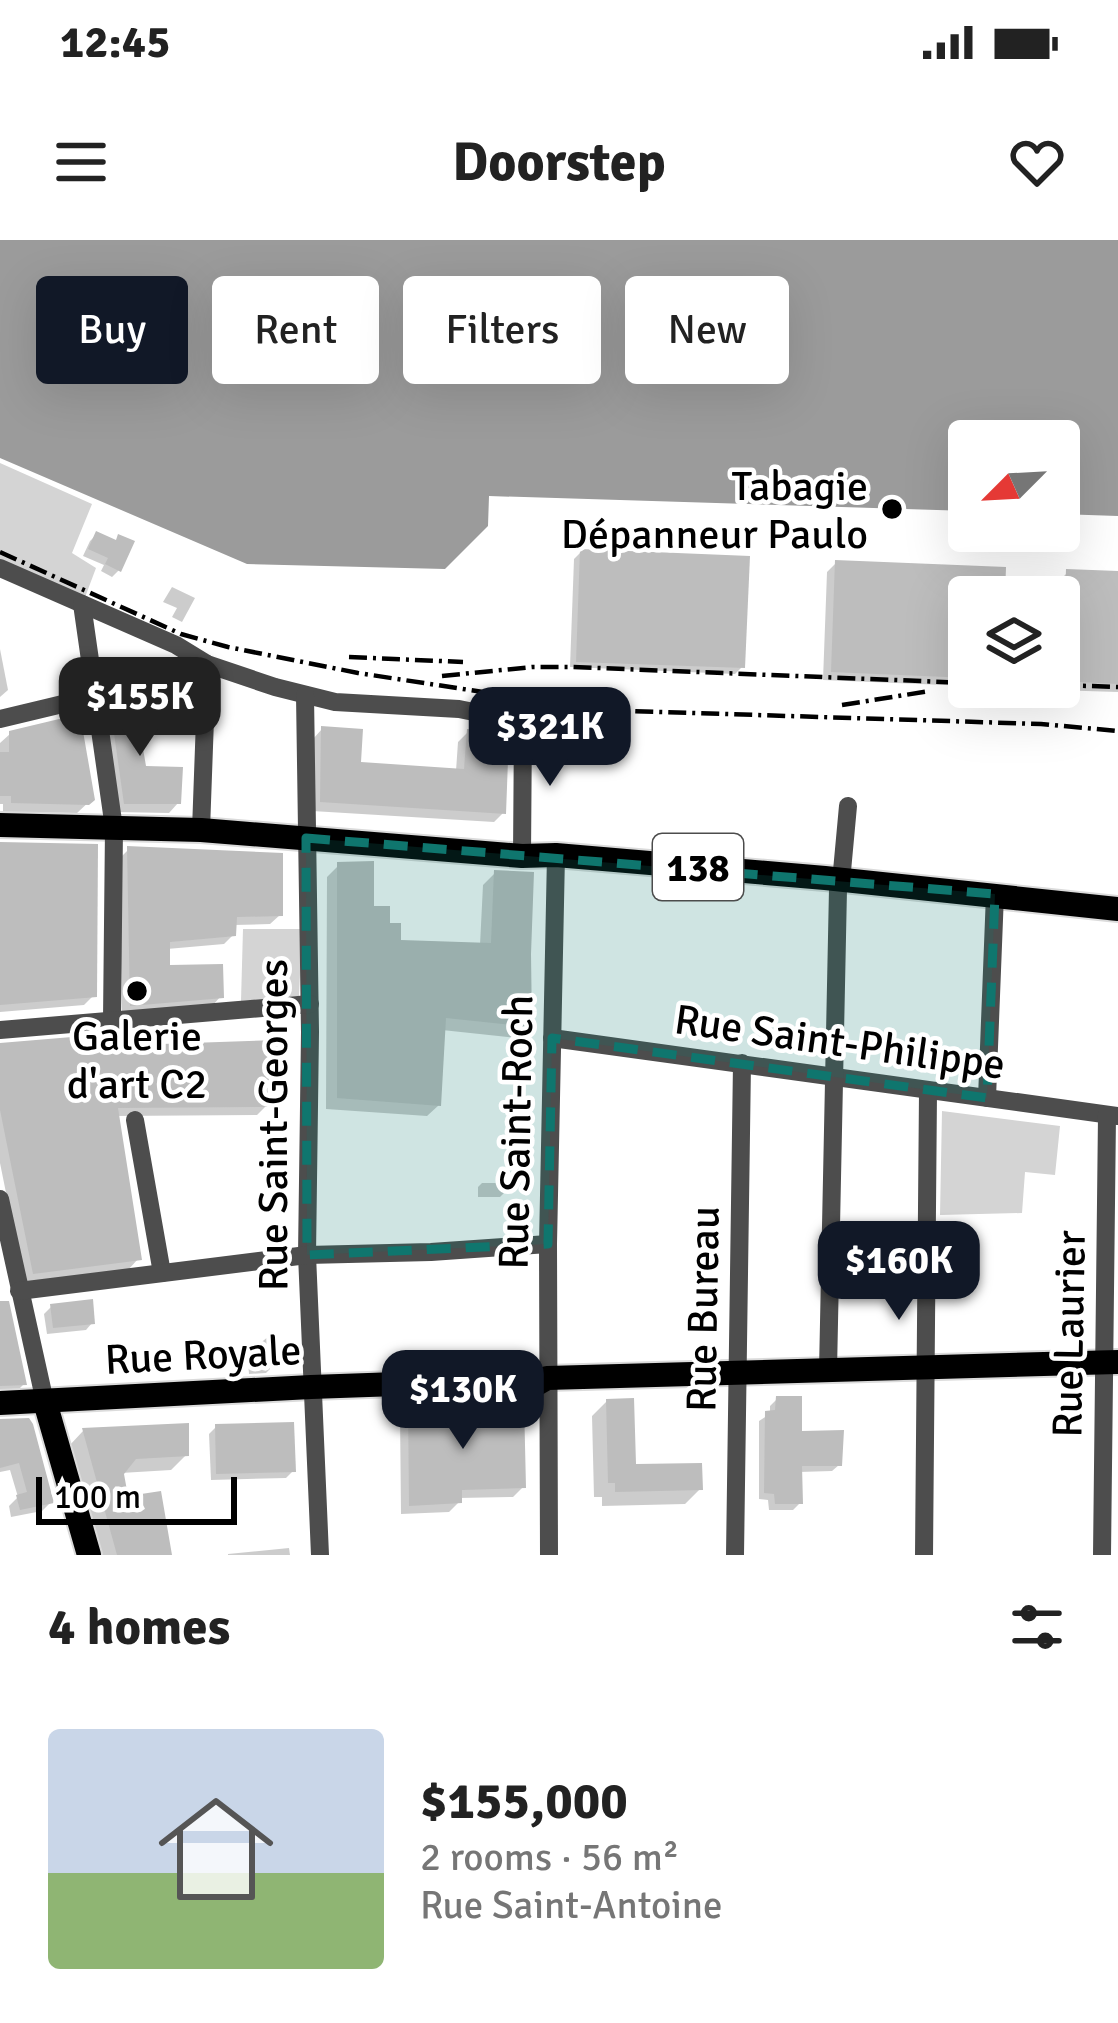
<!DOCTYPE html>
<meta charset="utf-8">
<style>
body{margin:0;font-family:Signika,sans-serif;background:#f6f6f6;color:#222;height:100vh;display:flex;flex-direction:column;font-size:45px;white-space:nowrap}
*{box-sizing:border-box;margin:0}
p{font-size:39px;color:#767676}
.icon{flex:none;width:66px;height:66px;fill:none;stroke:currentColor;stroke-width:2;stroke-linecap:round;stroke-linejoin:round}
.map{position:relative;height:1315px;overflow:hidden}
.panel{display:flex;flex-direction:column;background:#fff;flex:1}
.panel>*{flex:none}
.hud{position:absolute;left:36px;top:36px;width:1047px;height:108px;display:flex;gap:24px}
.needle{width:78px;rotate:246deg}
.controls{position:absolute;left:948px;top:180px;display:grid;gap:24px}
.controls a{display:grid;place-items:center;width:132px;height:132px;border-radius:12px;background:#fff;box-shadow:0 12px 48px #0002;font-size:60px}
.scale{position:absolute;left:36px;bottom:30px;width:201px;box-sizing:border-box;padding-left:12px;border:6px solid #000;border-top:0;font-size:33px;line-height:42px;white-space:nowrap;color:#000;-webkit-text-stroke:9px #fff;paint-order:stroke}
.price{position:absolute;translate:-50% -102px;padding:0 27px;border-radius:24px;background:#111827;color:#fff;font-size:39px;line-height:78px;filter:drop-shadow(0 3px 6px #0008)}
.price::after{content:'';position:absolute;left:50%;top:72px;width:36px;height:27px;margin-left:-18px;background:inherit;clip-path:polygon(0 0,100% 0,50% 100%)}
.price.on{background:#222;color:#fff}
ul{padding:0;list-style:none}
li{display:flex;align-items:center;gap:36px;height:300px;padding:0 48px}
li+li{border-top:3px solid #e0e0e0}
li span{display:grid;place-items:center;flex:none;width:336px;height:240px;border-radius:12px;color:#555}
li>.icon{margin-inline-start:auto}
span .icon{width:144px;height:144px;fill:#fffc;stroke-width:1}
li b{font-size:51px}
h2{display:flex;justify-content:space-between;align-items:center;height:144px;padding:0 48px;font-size:51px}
.tag{padding:0 42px;border-radius:12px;background:#fff;box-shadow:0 12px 48px #0002;font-size:42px;line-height:108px}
.tag.on{background:#111827;color:#fff}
.status{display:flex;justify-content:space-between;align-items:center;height:84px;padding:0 60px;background:#fff;direction:ltr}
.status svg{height:33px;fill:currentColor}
header{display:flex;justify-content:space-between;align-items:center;height:156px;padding:0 48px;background:#fff;font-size:54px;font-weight:700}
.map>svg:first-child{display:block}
</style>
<div class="status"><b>12:45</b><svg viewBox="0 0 49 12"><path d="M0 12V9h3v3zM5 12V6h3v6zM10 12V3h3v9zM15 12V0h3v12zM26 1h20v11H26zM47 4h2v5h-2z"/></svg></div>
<header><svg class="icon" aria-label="menu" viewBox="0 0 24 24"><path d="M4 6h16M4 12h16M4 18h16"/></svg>Doorstep<svg class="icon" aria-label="heart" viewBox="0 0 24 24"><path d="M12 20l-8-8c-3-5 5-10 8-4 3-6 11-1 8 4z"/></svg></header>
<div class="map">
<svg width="1118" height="1315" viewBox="0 0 1118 1315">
<rect width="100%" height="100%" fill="#fff"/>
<g fill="#d4d4d4">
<polygon points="0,223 92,264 72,313 96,328 84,360 0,324"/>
<polygon points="243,689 302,689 299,756 241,761"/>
<polygon points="942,871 1060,886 1055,935 1025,932 1022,973 940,975"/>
</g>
<polygon fill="#9b9b9b" points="0,0 1118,0 1118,276 1059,274 1059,201 969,201 969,271 489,256 488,286 445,329 247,324 0,218"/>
<g fill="#0003">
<polygon points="97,294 119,330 112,337 101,331 104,325 83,316 90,301"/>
<polygon points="581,312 742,427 735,434 570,427 574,319"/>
<polygon points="836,323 1002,357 969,357 969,446 823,440 827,332"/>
<polygon points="1068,332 1118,334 1118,452 1053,450 1054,447 1059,447 1058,342"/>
<polygon points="172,347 195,358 182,382 172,377 177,368 163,362"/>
<polygon points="0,409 8,450 0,457"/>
<polygon points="109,454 143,529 178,563 169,573 115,572 100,463"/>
<polygon points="322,489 358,525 456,531 458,502 468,492 503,573 494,582 312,571 313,499"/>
<polygon points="10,494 92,559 77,573 3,572 3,564 0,564 0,503"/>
<polygon points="0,604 94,755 84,765 0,772"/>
<polygon points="129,609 280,675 270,684 234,685 233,695 224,704 167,709 167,728 221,756 212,766 122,773 119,619"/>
<polygon points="339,625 397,703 480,705 483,645 495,633 529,786 517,798 442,790 439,865 427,876 326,869 327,637"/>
<polygon points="0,805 71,810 281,843 269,854 267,865 257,875 116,876 138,1019 129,1029 24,1042 0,923"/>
<polygon points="482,943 504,943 504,953 500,957 478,957 478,947"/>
<polygon points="0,1064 24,1144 18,1150 0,1151"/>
<polygon points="51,1067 92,1083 86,1090 47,1094 44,1074"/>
<polygon points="269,1096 270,1129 266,1133 249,1134 248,1121 252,1110"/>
<polygon points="777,1159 799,1194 839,1225 832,1231 799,1232 800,1263 793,1270 769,1270 768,1260 759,1259 759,1181 770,1174 770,1166"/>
<polygon points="607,1161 633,1227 700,1249 685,1264 602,1266 602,1257 594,1257 592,1176"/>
<polygon points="499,1162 523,1247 513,1257 459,1258 459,1262 449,1272 401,1274 400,1174 409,1164 458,1190 490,1189 490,1172"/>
<polygon points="0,1183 51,1262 42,1271 11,1277 9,1266 18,1257 10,1230 0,1232"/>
<polygon points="216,1187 293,1231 286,1238 211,1240 209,1194"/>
<polygon points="83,1191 186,1215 171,1230 121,1233 125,1260 159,1254 169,1315 99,1315 69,1206"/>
<polygon points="289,1308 290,1315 228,1315 228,1314"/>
</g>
<g fill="#bdbdbd">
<polygon points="96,291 116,300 118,294 135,301 121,332 105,324 108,318 88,309"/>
<polygon points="580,309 750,316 745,428 576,422"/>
<polygon points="835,320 1006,327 1005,357 969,357 969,438 831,432"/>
<polygon points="1066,329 1118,331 1118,444 1062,441"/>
<polygon points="133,450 146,526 183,527 181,564 124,564 108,451"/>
<polygon points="80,474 95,560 89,565 11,563 11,556 0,556 0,512 9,512 9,491"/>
<polygon points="321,486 363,489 361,522 464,529 467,489 509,493 506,574 320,562"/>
<polygon points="0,602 98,604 97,757 0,765"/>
<polygon points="127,606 283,613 283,676 237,677 236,696 170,702 170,725 223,724 224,758 130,766"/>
<polygon points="374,621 374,666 390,666 390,683 401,683 401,700 491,703 494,630 534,632 531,714 532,787 446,778 441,866 337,858 337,622"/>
<polygon points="72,797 74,807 278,800 278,821 286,832 283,845 272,851 270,867 118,868 142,1020 33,1034 0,870 0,803"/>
<polygon points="93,1059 95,1084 53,1088 50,1064"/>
<polygon points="0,1061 9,1061 27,1145 0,1146"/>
<polygon points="776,1156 802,1156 802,1191 844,1190 842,1226 802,1226 803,1264 775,1264 774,1254 764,1253 765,1171 775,1170"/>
<polygon points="634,1158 636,1224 702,1223 703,1250 615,1252 615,1243 608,1243 606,1159"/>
<polygon points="445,1159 452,1170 461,1170 461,1187 499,1186 498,1159 524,1162 526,1248 462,1250 462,1263 409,1266 408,1161"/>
<polygon points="29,1178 33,1184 54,1263 20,1270 16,1255 27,1252 19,1223 0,1228 0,1179"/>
<polygon points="294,1182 296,1232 216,1234 215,1184"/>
<polygon points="189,1183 189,1216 136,1219 124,1234 128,1256 161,1251 172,1315 117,1315 82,1188"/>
</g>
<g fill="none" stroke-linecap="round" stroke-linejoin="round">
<defs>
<g id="major">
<polyline points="0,585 201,590 522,616 556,615 825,638 1118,669"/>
<polyline points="45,1162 89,1315"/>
<polyline points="0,1163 311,1147 483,1141 533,1146 547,1138 1118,1122"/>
</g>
</defs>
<use href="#major" stroke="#dbdbdb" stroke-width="28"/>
<g stroke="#4d4d4d" stroke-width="18">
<polyline points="0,328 176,405 207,424 275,447 335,462 459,469 523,482 522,616"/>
<polyline points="82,364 114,588 112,780"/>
<polyline points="305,455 310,792 307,1015 320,1315"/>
<polyline points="0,479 96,456"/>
<polyline points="201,590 207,424"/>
<polyline points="0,790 310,764"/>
<polyline points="552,798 1118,876"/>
<polyline points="987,858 995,654"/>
<polyline points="135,880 162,1033"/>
<polyline points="0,959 45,1162"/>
<polyline points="19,1051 307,1015 431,1012 548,1004"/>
<polyline points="828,1131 838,649 842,631 848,566"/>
<polyline points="549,1315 548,1004 556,615"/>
<polyline points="735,1315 742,823"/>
<polyline points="924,1315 928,852"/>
<polyline points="1102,1315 1107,875"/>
</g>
<use href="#major" stroke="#000" stroke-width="24"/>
<g stroke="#000" stroke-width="4.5" stroke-dasharray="18 6 3 6" stroke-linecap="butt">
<polyline points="0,312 181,394 228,407 358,433 562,464 631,471 1041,484 1118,491"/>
<polyline points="349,417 463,422"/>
<polyline points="442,436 532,427 573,427 969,443"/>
<polyline points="1059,445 1118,447"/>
<polyline points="842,465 930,451"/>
</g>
</g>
<path fill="#0f766e" fill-opacity="0.2" stroke="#0f766e" stroke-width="9" stroke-dasharray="24 15" stroke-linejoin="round" d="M306 598 995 654 987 858 552 798 548 1004 307 1015Z"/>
<g fill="#000" stroke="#fff" stroke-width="4.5">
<circle cx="892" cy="269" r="12"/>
<circle cx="137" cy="751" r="12"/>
</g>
<g text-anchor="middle" stroke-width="9" stroke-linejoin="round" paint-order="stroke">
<rect fill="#fff" stroke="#4c4c4c" stroke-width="3" x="653" y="594" width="90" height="66" rx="9"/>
<g font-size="39" font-weight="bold" fill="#000">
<text x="698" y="641">138</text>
</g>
<g font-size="42" fill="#000" stroke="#fff" text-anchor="end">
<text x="868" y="260">Tabagie<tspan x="868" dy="48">Dépanneur Paulo</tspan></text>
<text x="137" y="810" text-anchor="middle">Galerie<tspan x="137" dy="48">d'art C2</tspan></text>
</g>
<g font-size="42" fill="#000" stroke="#fff">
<text transform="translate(840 801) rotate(8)" y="15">Rue Saint-Philippe</text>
<text transform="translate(272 885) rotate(-90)" y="15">Rue Saint-Georges</text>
<text transform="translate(515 892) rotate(-89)" y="15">Rue Saint-Roch</text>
<text transform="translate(702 1069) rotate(-89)" y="15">Rue Bureau</text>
<text transform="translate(1068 1094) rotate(-89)" y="15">Rue Laurier</text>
<text transform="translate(203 1114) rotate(-3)" y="15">Rue Royale</text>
</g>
</g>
</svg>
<div class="controls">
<a><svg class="needle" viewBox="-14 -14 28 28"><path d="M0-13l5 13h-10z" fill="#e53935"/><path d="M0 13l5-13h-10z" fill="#767676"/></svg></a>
<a><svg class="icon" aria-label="layers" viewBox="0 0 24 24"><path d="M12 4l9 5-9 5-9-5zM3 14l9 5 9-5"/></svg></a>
</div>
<div class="scale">100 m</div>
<b class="price on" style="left:140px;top:519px">$155K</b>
<b class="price" style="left:550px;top:549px">$321K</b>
<b class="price" style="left:899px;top:1083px">$160K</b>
<b class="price" style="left:463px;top:1212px">$130K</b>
<div class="hud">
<a class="tag on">Buy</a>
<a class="tag">Rent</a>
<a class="tag">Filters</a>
<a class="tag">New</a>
</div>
</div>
<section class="panel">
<h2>4 homes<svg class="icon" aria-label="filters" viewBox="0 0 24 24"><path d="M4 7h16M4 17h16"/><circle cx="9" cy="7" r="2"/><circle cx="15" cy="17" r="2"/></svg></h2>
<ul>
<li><span style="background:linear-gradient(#c9d6e8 60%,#8fb573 0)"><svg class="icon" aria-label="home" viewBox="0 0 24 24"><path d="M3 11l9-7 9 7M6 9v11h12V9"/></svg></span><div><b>$155,000</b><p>2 rooms · 56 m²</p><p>Rue Saint-Antoine</p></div></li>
</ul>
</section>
